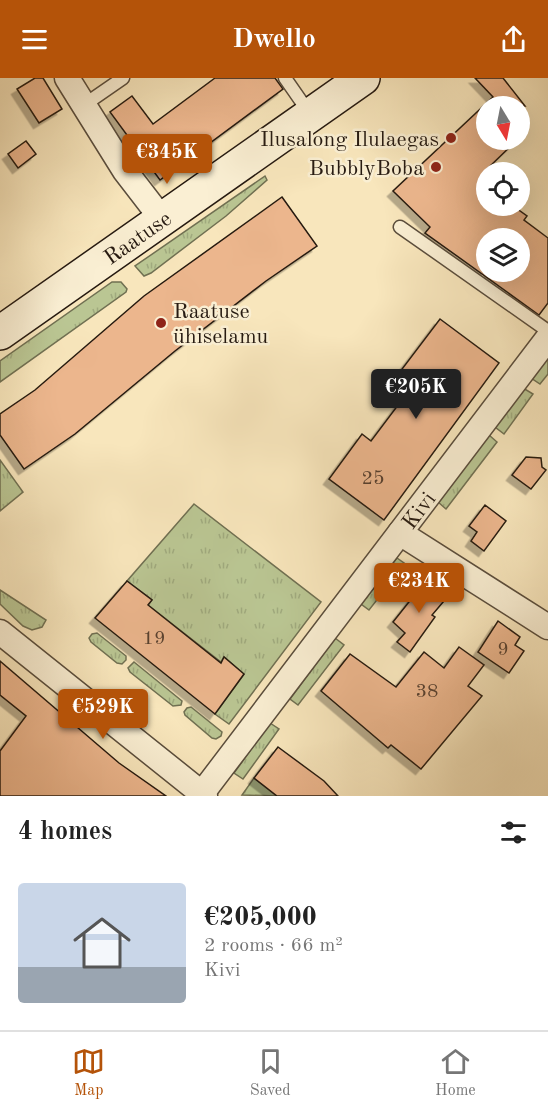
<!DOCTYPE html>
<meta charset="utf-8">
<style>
body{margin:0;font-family:"Old Standard TT",serif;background:#f2f2f2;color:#222;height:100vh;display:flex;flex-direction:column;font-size:22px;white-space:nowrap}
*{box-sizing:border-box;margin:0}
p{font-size:20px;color:#767676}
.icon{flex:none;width:33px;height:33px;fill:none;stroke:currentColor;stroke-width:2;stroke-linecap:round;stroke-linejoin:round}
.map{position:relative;height:718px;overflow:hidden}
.sheet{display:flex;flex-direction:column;background:#fff;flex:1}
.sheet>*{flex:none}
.needle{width:39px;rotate:170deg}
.controls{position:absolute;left:476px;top:18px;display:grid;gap:12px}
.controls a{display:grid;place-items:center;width:54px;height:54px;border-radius:50%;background:#fff;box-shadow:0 6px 24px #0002;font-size:30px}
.price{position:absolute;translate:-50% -51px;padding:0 14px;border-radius:6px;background:#b45309;color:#fff;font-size:20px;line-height:39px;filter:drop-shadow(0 2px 3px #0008)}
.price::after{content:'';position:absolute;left:50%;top:36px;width:18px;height:14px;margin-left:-9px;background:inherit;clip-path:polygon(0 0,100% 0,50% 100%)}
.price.on{background:#222;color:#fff}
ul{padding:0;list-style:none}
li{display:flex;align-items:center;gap:18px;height:150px;padding:0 18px}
li span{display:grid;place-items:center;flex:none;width:168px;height:120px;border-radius:6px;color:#555}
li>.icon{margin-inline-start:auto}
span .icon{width:72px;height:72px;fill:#fffc;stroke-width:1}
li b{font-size:26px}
h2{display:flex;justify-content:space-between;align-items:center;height:72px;padding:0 18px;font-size:26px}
header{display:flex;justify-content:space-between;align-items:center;height:78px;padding:0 18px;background:#b45309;color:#fff;font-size:27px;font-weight:700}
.dock{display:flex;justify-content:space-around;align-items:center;height:84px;border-top:2px solid #e0e0e0;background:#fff;font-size:16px;color:#767676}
.dock a{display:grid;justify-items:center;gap:3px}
.dock .on{color:#b45309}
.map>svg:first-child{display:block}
</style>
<header><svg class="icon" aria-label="menu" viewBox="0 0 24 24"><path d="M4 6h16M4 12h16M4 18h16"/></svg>Dwello<svg class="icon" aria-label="share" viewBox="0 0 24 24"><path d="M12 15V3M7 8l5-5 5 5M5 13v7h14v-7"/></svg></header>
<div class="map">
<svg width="548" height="718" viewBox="0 0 548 718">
<defs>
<pattern id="grass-tufts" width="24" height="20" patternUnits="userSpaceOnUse" patternTransform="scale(1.5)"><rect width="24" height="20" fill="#bac693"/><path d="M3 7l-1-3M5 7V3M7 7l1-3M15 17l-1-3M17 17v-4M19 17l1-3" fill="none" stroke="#a0aa7e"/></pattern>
<filter id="shadow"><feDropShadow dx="-5.5" dy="5.5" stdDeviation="0" flood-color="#0004"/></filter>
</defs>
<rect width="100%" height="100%" fill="#f8e6bc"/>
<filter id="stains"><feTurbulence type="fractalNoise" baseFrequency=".00333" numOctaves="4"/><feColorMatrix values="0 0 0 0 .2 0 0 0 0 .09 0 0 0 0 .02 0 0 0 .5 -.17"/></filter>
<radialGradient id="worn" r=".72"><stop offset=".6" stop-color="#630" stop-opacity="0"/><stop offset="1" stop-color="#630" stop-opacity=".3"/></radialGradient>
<g fill="url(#grass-tufts)" stroke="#707052" stroke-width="1.5">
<polygon points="265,98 267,102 226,138 151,195 144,198 135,188"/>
<polygon points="112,204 121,204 127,211 126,214 0,304 0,283"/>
<polygon points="548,278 548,296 540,306 531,300"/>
<polygon points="523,310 533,316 504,356 495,349"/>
<polygon points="489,357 497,364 446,431 438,424"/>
<polygon points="0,382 23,414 0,433"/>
<polygon points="194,426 321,524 229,646 215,636 244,596 224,579 221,584 148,527 152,522 127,503"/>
<polygon points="397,480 404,485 390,504 383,497"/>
<polygon points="376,507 384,513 369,532 361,526"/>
<polygon points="0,512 46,542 42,549 32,552 23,548 0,526"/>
<polygon points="97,555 126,578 126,582 122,586 117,585 91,564 89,560 92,556"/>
<polygon points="335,560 344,567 298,627 290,621"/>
<polygon points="134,584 182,623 181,627 173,628 130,594 128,590"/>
<polygon points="191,629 222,654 221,658 216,661 212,660 185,637 184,634 187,630"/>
<polygon points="270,645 279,651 243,701 234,695"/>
<polygon points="254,700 277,718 242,717"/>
</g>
<g fill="#ecb68d" stroke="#261a11" stroke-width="1.5" fill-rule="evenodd" filter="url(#shadow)">
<polygon points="35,0 43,0 62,31 39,45 17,11"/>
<polygon points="215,0 275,0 283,11 160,102 110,34 132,18 153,46"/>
<path d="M475 0H503L525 28H486V62H517L486 92V128H513L527 138 524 142 548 160V225L539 237 425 155 430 149 393 113 493 19ZM486 160H519V194H486Z"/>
<polygon points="26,63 36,76 18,90 8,76"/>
<polygon points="282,119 317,168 266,203 175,273 75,356 24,391 0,357 0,336 35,312 144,218"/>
<polygon points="440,241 499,285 384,442 329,401 362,356 371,363 414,306 399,295"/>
<polygon points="526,379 541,380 542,389 546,392 531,411 512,397"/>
<polygon points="485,427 506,443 484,473 471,463 477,454 469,448"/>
<polygon points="428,500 449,517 432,537 435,539 410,574 397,564 405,555 393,544"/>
<polygon points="127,503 152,522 148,527 221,585 224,579 244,596 215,636 95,540"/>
<polygon points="498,543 520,559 515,567 524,573 509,595 478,574"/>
<polygon points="459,569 484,587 468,608 482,618 421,691 391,667 388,670 321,613 350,576 396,609 424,574 444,590"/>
<polygon points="0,583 119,685 166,718 0,718 0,673 26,638 0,617"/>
<polygon points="278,669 324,703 338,718 277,718 254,700"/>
</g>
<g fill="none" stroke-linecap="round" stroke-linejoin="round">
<defs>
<g id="service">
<polyline points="285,0 310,36"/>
<polyline points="84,27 123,0"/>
<polyline points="400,149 548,253"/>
</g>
<g id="minor">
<polyline points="67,0 125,93 162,141"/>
<polyline points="400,455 548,549"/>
<polyline points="0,554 205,718"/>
<polyline points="200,718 548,260"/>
</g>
<polyline id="secondary" points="0,255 363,0"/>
</defs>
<use href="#service" stroke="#5a4d3c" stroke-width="15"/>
<use href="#minor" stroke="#5a4d3c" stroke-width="27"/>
<use href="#secondary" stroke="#261a11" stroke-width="36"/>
<use href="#service" stroke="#faefd3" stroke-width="12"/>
<use href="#minor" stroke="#faefd3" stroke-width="24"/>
<use href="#secondary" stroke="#faefd3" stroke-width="33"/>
</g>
<g fill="#8f2418" stroke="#faefd3" stroke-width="2">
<circle cx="451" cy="60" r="6"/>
<circle cx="436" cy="89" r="6"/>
<circle cx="161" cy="245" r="6"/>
</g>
<g text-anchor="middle" stroke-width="5" stroke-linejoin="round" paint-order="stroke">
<g font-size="20" fill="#584130">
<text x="373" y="406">25</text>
<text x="154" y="566">19</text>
<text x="503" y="577">9</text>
<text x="427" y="619">38</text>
</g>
<g font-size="22" fill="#261a11" stroke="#faefd3" text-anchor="end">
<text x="439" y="68">Ilusalong Ilulaegas</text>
<text x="424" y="97">BubblyBoba</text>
<text x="173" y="240" text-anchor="start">Raatuse<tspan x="173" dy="25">ühiselamu</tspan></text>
</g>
<g font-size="22" fill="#261a11" stroke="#faefd3">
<text transform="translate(137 159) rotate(-35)" y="8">Raatuse</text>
<text transform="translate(418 432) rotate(-53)" y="8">Kivi</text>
</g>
</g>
<rect width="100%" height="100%" filter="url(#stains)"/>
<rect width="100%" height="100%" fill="url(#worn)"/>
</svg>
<div class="controls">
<a><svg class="needle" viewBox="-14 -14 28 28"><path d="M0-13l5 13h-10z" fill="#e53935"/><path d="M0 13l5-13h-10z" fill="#767676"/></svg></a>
<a><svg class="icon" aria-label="locate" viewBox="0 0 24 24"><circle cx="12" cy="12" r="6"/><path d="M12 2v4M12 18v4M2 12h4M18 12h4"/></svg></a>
<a><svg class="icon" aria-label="layers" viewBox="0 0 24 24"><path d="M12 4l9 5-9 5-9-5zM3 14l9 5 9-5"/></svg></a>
</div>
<b class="price" style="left:167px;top:107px">€345K</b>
<b class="price on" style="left:416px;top:342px">€205K</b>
<b class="price" style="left:419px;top:536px">€234K</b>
<b class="price" style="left:103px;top:662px">€529K</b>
</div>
<section class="sheet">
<h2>4 homes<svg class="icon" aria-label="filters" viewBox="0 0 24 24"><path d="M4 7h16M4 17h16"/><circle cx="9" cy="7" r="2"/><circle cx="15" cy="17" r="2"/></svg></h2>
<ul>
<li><span style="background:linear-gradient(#c9d6e8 70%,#9aa5b1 0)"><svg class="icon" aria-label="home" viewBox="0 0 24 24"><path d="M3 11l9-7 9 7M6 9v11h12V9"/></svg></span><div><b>€205,000</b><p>2 rooms · 66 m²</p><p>Kivi</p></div></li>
</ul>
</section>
<nav class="dock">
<a class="on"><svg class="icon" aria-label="map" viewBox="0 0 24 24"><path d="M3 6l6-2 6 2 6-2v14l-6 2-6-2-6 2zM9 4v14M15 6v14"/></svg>Map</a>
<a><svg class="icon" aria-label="saved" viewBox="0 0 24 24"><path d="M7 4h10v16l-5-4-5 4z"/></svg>Saved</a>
<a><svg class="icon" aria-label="home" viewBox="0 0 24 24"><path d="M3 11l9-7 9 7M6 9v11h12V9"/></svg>Home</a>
</nav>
